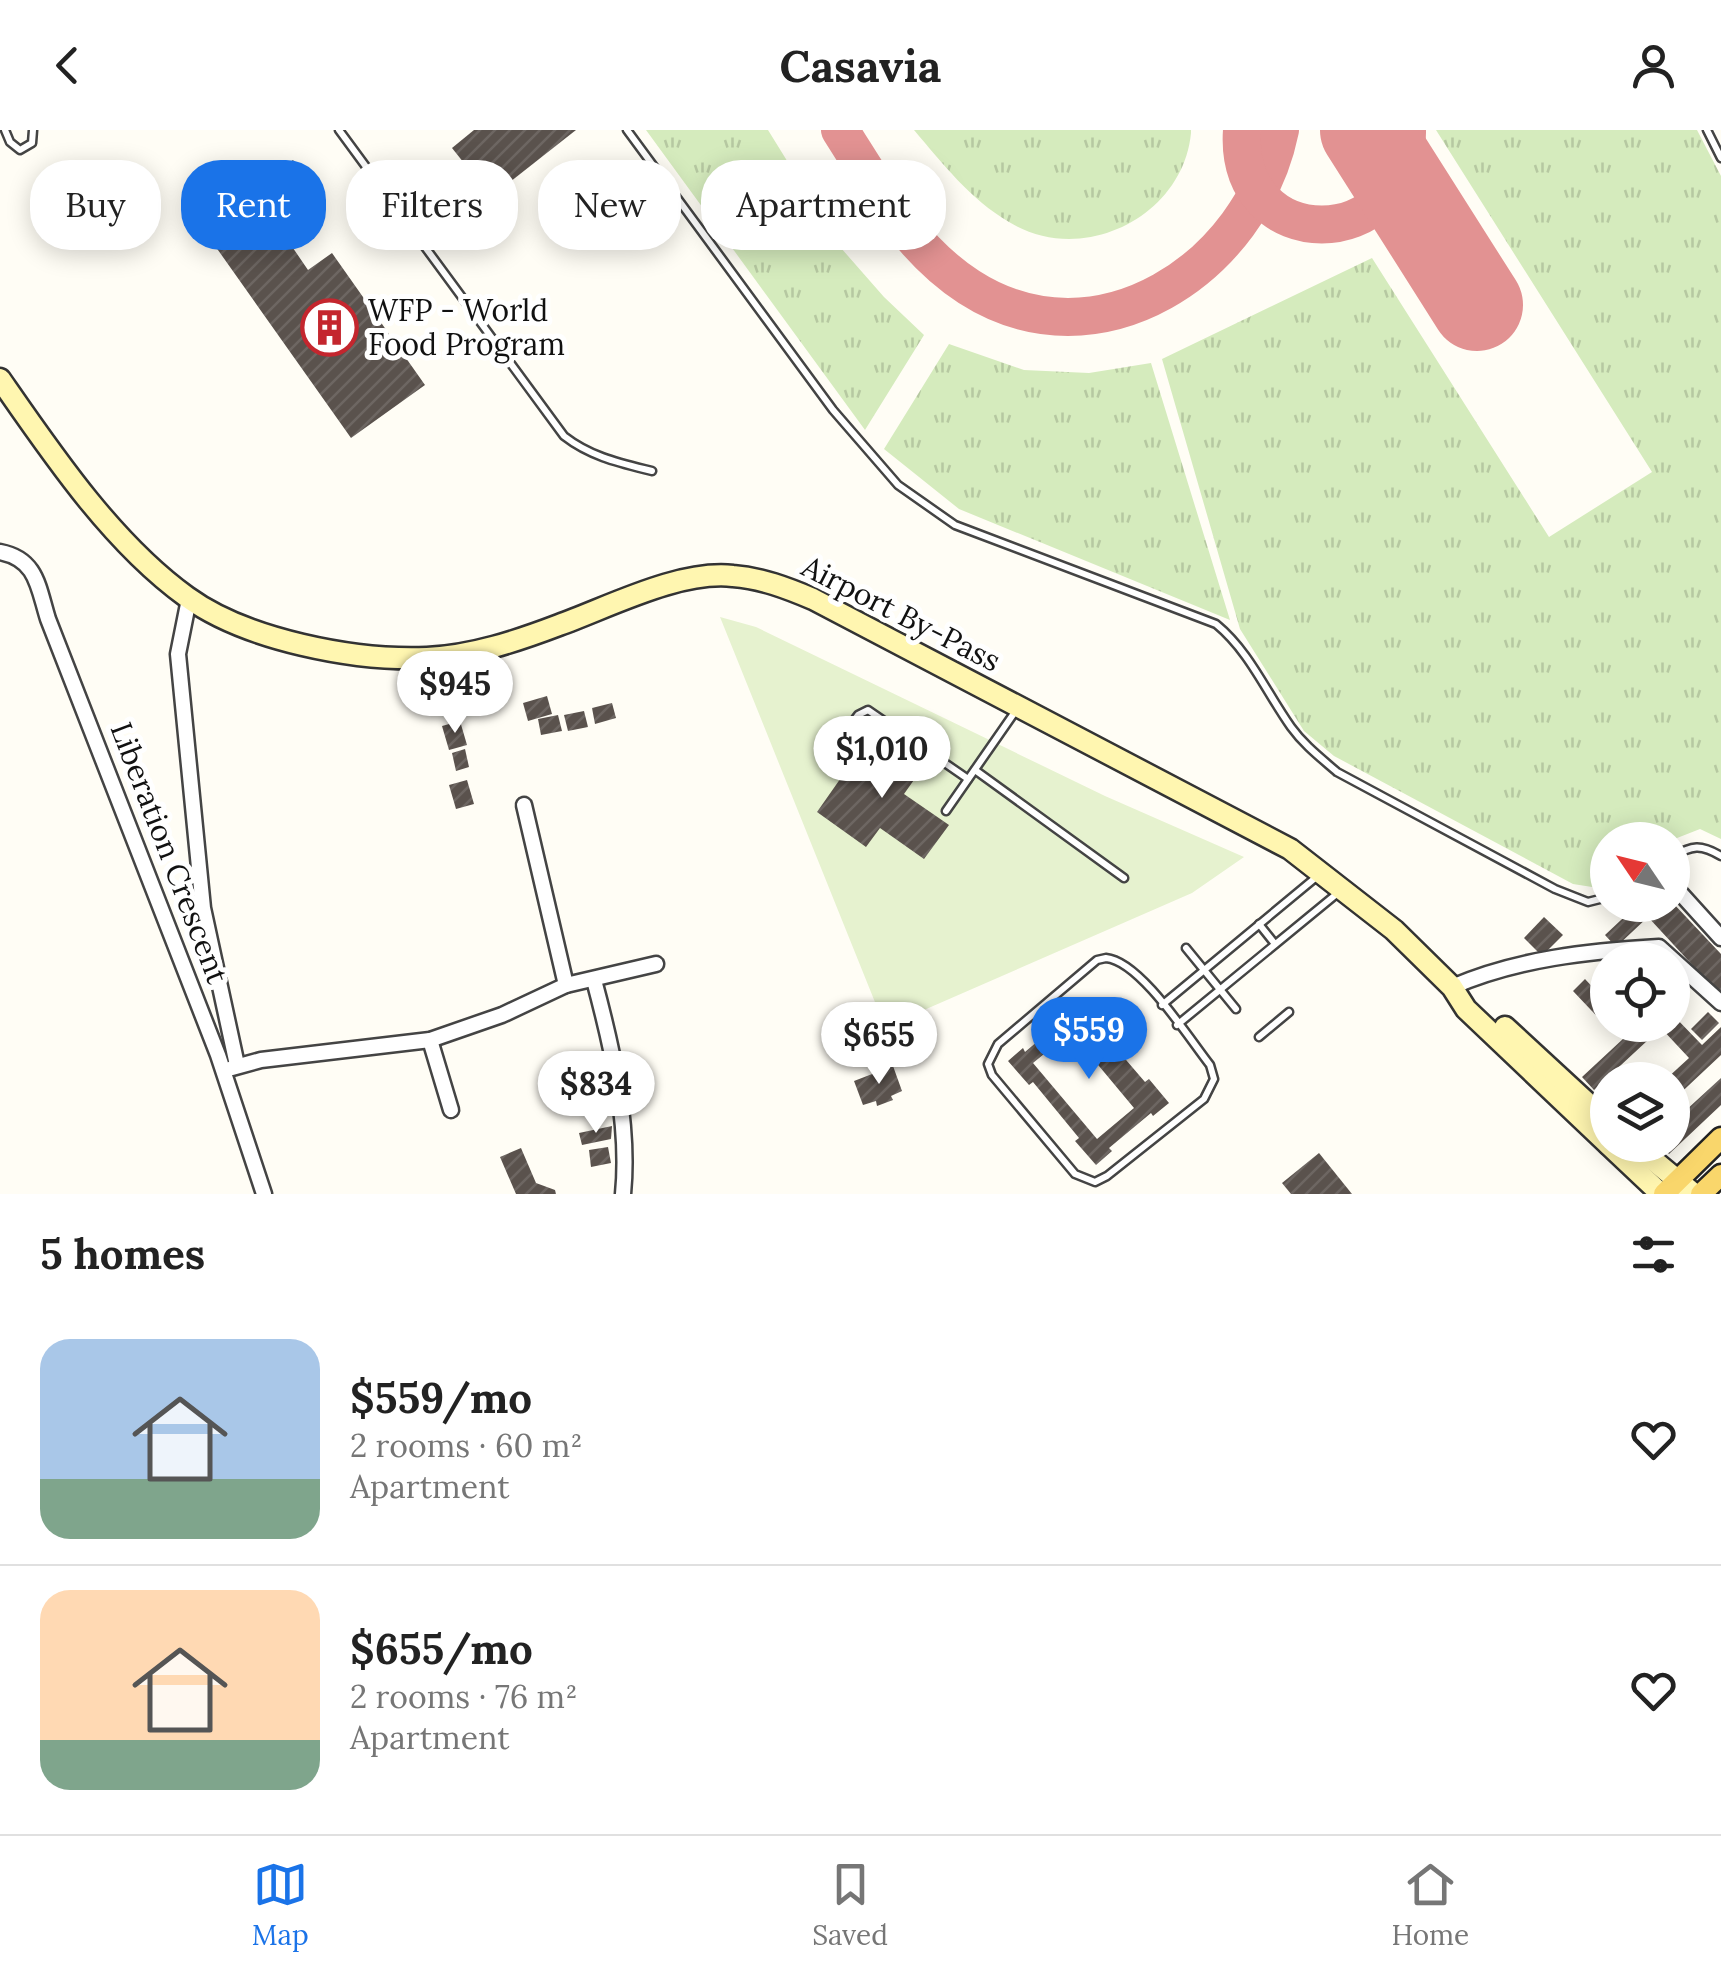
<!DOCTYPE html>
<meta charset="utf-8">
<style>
body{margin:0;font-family:Lora,serif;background:#f6f6f6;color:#222;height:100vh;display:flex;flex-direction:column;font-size:38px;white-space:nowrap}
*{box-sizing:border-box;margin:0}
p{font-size:32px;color:#767676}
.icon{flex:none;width:55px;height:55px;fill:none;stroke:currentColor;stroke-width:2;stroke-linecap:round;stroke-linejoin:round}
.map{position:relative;height:1064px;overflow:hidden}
.sheet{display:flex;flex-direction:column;background:#fff;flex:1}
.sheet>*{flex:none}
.hud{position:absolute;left:30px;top:30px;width:1000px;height:90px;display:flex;gap:20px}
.needle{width:65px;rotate:305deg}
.controls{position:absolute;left:1590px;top:692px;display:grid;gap:20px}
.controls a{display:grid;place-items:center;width:100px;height:100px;border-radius:50%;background:#fff;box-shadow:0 5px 25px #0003;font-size:50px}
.price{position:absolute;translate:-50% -85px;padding:0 22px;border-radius:35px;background:#fff;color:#222;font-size:32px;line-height:65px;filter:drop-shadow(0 2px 5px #0008)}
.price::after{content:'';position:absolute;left:50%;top:60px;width:30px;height:22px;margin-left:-15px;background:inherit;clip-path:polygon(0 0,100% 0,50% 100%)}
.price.current{background:#1a73e8;color:#fff}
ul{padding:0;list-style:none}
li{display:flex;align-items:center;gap:30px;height:250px;padding:0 40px}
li+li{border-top:2px solid #e0e0e0}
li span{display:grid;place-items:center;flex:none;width:280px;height:200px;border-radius:30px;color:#555}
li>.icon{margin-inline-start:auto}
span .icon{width:120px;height:120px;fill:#fffc;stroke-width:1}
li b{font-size:42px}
h2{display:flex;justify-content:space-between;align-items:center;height:120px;padding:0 40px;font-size:42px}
.pill{padding:0 35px;border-radius:40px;background:#fff;box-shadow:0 5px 25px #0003;font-size:35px;line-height:90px}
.pill.current{background:#1a73e8;color:#fff}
header{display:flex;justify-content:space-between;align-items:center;height:130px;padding:0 40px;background:#fff;font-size:45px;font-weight:700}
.tab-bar{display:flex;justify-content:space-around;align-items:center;height:140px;border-top:2px solid #e0e0e0;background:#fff;font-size:28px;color:#767676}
.tab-bar a{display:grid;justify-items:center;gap:5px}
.tab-bar .current{color:#1a73e8}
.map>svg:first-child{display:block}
</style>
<header><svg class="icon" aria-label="back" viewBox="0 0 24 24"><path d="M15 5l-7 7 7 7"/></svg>Casavia<svg class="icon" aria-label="person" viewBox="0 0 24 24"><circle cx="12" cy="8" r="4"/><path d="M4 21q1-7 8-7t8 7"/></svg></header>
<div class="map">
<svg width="1721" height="1064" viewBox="0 0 1721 1064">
<defs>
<pattern id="grass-tufts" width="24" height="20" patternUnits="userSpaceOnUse" patternTransform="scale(2.5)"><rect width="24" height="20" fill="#d5ebbd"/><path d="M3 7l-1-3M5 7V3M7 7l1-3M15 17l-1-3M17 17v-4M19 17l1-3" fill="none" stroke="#b6c8a1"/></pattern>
<pattern id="building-hatch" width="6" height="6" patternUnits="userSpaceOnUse" patternTransform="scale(2.5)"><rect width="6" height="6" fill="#5a524d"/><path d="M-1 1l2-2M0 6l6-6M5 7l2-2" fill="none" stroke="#6d6662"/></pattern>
</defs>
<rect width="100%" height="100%" fill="#fffdf5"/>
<g fill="url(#grass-tufts)">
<polygon points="646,0 768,0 841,118 884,167 924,205 865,300"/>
<path d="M914 0H1191V3C1183 87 1082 137 1009 92 970 69 943 34 914 0Z"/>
<polygon points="1436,0 1697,0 1721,46 1721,709 1700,699 1672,710 1608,710 1607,748 1592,757 1573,754 1334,626 1304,601 1240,499 1162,229 1372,128 1549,407 1652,342"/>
<polygon points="949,214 1024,240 1089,243 1151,233 1230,490 959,379 884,319"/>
</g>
<polygon fill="#e6f2cf" points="720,487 756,497 1105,666 1244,727 1192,763 885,897"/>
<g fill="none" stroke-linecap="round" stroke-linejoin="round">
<g stroke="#e29292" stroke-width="38">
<path d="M840 0C877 58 910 119 969 157 1098 240 1252 138 1280 0"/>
<path d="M1242 0C1233 126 1409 126 1407 0"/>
</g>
<polyline stroke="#e29292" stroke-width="92" points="1366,0 1477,175"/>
</g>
<g fill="url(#building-hatch)" fill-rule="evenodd">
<polygon points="474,0 576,0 491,67 452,18"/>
<polygon points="293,30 310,54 284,72 280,66 265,77 308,140 332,123 425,255 351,308 201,96"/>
<polygon points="458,40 483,72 462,88 437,55"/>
<polygon points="547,566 552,584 528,591 523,573"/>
<polygon points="612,573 616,588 595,594 592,578"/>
<polygon points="584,581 588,597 568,601 564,585"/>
<polygon points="558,585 562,601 541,605 538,589"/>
<polygon points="460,591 467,615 449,620 442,596"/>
<polygon points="871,605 921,640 904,664 949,695 924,729 880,698 866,717 817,682"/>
<polygon points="465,619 469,637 456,641 452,623"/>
<polygon points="467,650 474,674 456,679 449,655"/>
<polygon points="1672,772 1721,824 1721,866 1648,787 1616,817 1605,805 1637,775 1672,775"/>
<polygon points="1544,787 1563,805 1542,826 1524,808"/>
<polygon points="1585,849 1599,864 1608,855 1608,898 1573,861"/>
<path d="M1082 869 1100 892 1096 895 1145 952 1149 949 1169 973 1153 986 1151 983 1109 1018 1112 1021 1096 1035 1075 1011 1079 1008 1033 952 1029 955 1008 931 1023 918 1025 922 1070 884 1068 881ZM1074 906 1134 978 1097 1009 1033 933 1061 910 1067 917 1073 913 1070 909Z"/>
<polygon points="1708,882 1719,893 1702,910 1691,899"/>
<polygon points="1672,884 1702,915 1721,897 1721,925 1672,971 1672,950 1665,950 1689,928 1661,898 1594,960 1582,947 1638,895 1672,895"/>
<polygon points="893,936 902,961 891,966 893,970 877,976 876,971 863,975 854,951"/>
<polygon points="1721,948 1721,975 1669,1024 1661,1015 1672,1015 1672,993"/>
<polygon points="612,996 611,1009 582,1015 579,1003"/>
<polygon points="608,1017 611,1033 591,1037 589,1020"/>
<polygon points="521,1018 536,1053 555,1060 556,1064 516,1064 500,1027"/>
<polygon points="1319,1023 1352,1064 1291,1064 1282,1053"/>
</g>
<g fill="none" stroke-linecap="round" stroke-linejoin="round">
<defs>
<g id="lane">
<polyline points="5,0 10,12 20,20 32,13 33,0"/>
<path d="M339 0 564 306C591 327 620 333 652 341"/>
<path d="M627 0 833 280 898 355 955 395 1216 494C1250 522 1266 562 1291 597 1304 615 1321 628 1337 642L1555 759 1588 772 1608 767"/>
<polyline points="1707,0 1721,28"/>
<polyline points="831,621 858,585 868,580 968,649"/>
<polyline points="975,640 1124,748"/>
<polyline points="946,681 1017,579"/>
<path d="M1672 727C1692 715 1701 714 1721 726"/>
<polyline points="1259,794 1275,814"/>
<polyline points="1186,818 1236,879"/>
<path d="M1106 828C1140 831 1188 907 1210 935L1214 949 1204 969 1107 1046 1095 1052 1075 1044 992 945 988 934 998 914 1097 830Z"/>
<polyline points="1162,875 1320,744"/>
<polyline points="1177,895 1339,762"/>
<polyline points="1259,907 1289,882"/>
</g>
<g id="street">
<path d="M0 422C37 429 38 457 48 489L218 925 264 1064"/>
<polyline points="189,469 178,524 203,778 237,935"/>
<polyline points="524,675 566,855"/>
<polyline points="1673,755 1721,808"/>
<path d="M594 850C612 917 630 994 623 1064"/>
<path d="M1452 857C1516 829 1589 821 1659 817L1721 873"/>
<polyline points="430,910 451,980"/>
<polyline points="232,938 261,930 430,910 502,885 566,855 656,834"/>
</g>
<g id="secondary">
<path d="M0 249C52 324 112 413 187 467 246 510 354 531 427 528 472 526 517 511 559 495 609 477 679 440 733 446 761 448 787 458 813 469L1290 719 1394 800 1452 857 1466 879 1608 1014"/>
<polyline points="1505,897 1608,992"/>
<polyline points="1609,1015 1661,1064"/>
<polyline points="1635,1015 1694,1064"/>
</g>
<g id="primary">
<polyline points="1664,1064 1721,1008"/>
<polyline points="1701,1064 1721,1045"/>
</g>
</defs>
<use href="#lane" stroke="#444" stroke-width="11"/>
<use href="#street" stroke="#444" stroke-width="19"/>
<use href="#secondary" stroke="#333" stroke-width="25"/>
<use href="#primary" stroke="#222" stroke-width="25"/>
<use href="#lane" stroke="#fff" stroke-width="6"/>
<use href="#street" stroke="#fff" stroke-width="14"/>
<use href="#secondary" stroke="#fff6b0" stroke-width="20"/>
<use href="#primary" stroke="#f9d66b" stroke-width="20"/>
</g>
<defs>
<symbol id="building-ring" viewBox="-11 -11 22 22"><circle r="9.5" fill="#fff" stroke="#c4262e" stroke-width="1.5"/><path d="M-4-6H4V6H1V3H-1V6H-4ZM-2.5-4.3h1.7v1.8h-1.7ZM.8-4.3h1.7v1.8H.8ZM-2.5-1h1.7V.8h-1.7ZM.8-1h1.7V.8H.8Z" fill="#c4262e"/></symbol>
</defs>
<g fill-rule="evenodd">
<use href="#building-ring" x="298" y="166" width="63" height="63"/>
</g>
<g text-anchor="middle" stroke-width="10" stroke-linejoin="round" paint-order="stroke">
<g font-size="30" fill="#111" stroke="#fff" text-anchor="start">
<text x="368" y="191">WFP - World<tspan x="368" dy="34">Food Program</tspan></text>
</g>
<g font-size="30" fill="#111" stroke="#fff">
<text transform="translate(901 484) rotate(27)" y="10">Airport By-Pass</text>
<text transform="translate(169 723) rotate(69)" y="10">Liberation Crescent</text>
</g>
</g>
</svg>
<div class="controls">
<a><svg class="needle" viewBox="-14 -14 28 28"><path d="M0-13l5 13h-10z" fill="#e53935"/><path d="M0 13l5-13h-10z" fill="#767676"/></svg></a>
<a><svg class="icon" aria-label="locate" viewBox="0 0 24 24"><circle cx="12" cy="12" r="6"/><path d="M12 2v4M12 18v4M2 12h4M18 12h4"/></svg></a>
<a><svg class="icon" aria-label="layers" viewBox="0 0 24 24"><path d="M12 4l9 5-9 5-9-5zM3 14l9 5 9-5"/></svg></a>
</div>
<b class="price" style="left:455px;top:606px">$945</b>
<b class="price" style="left:882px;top:671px">$1,010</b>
<b class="price current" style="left:1089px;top:952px">$559</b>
<b class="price" style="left:879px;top:957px">$655</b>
<b class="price" style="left:596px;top:1006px">$834</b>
<div class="hud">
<a class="pill">Buy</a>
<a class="pill current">Rent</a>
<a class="pill">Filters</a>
<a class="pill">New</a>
<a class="pill">Apartment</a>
</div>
</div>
<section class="sheet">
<h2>5 homes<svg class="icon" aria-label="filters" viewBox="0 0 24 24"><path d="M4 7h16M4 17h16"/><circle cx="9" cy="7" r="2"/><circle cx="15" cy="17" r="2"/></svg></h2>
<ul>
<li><span style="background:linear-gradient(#a9c7e8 70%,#7fa58c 0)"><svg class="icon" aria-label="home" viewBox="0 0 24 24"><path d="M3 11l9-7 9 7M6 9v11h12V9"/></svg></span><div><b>$559/mo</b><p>2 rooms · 60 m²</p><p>Apartment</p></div><svg class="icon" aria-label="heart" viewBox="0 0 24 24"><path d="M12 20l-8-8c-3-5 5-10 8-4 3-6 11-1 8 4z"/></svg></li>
<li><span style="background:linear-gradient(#ffd9b3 75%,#7fa58c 0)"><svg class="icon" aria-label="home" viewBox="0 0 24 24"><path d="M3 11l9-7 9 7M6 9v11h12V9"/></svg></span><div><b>$655/mo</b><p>2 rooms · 76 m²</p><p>Apartment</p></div><svg class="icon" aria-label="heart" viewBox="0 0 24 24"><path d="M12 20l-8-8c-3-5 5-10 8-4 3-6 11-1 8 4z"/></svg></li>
</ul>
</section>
<nav class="tab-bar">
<a class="current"><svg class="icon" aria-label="map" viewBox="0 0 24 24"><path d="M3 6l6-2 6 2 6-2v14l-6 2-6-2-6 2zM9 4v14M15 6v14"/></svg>Map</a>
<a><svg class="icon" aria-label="saved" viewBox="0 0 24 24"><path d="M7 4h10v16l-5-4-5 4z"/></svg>Saved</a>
<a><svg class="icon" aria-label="home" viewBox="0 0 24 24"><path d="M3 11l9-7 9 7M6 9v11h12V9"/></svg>Home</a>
</nav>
